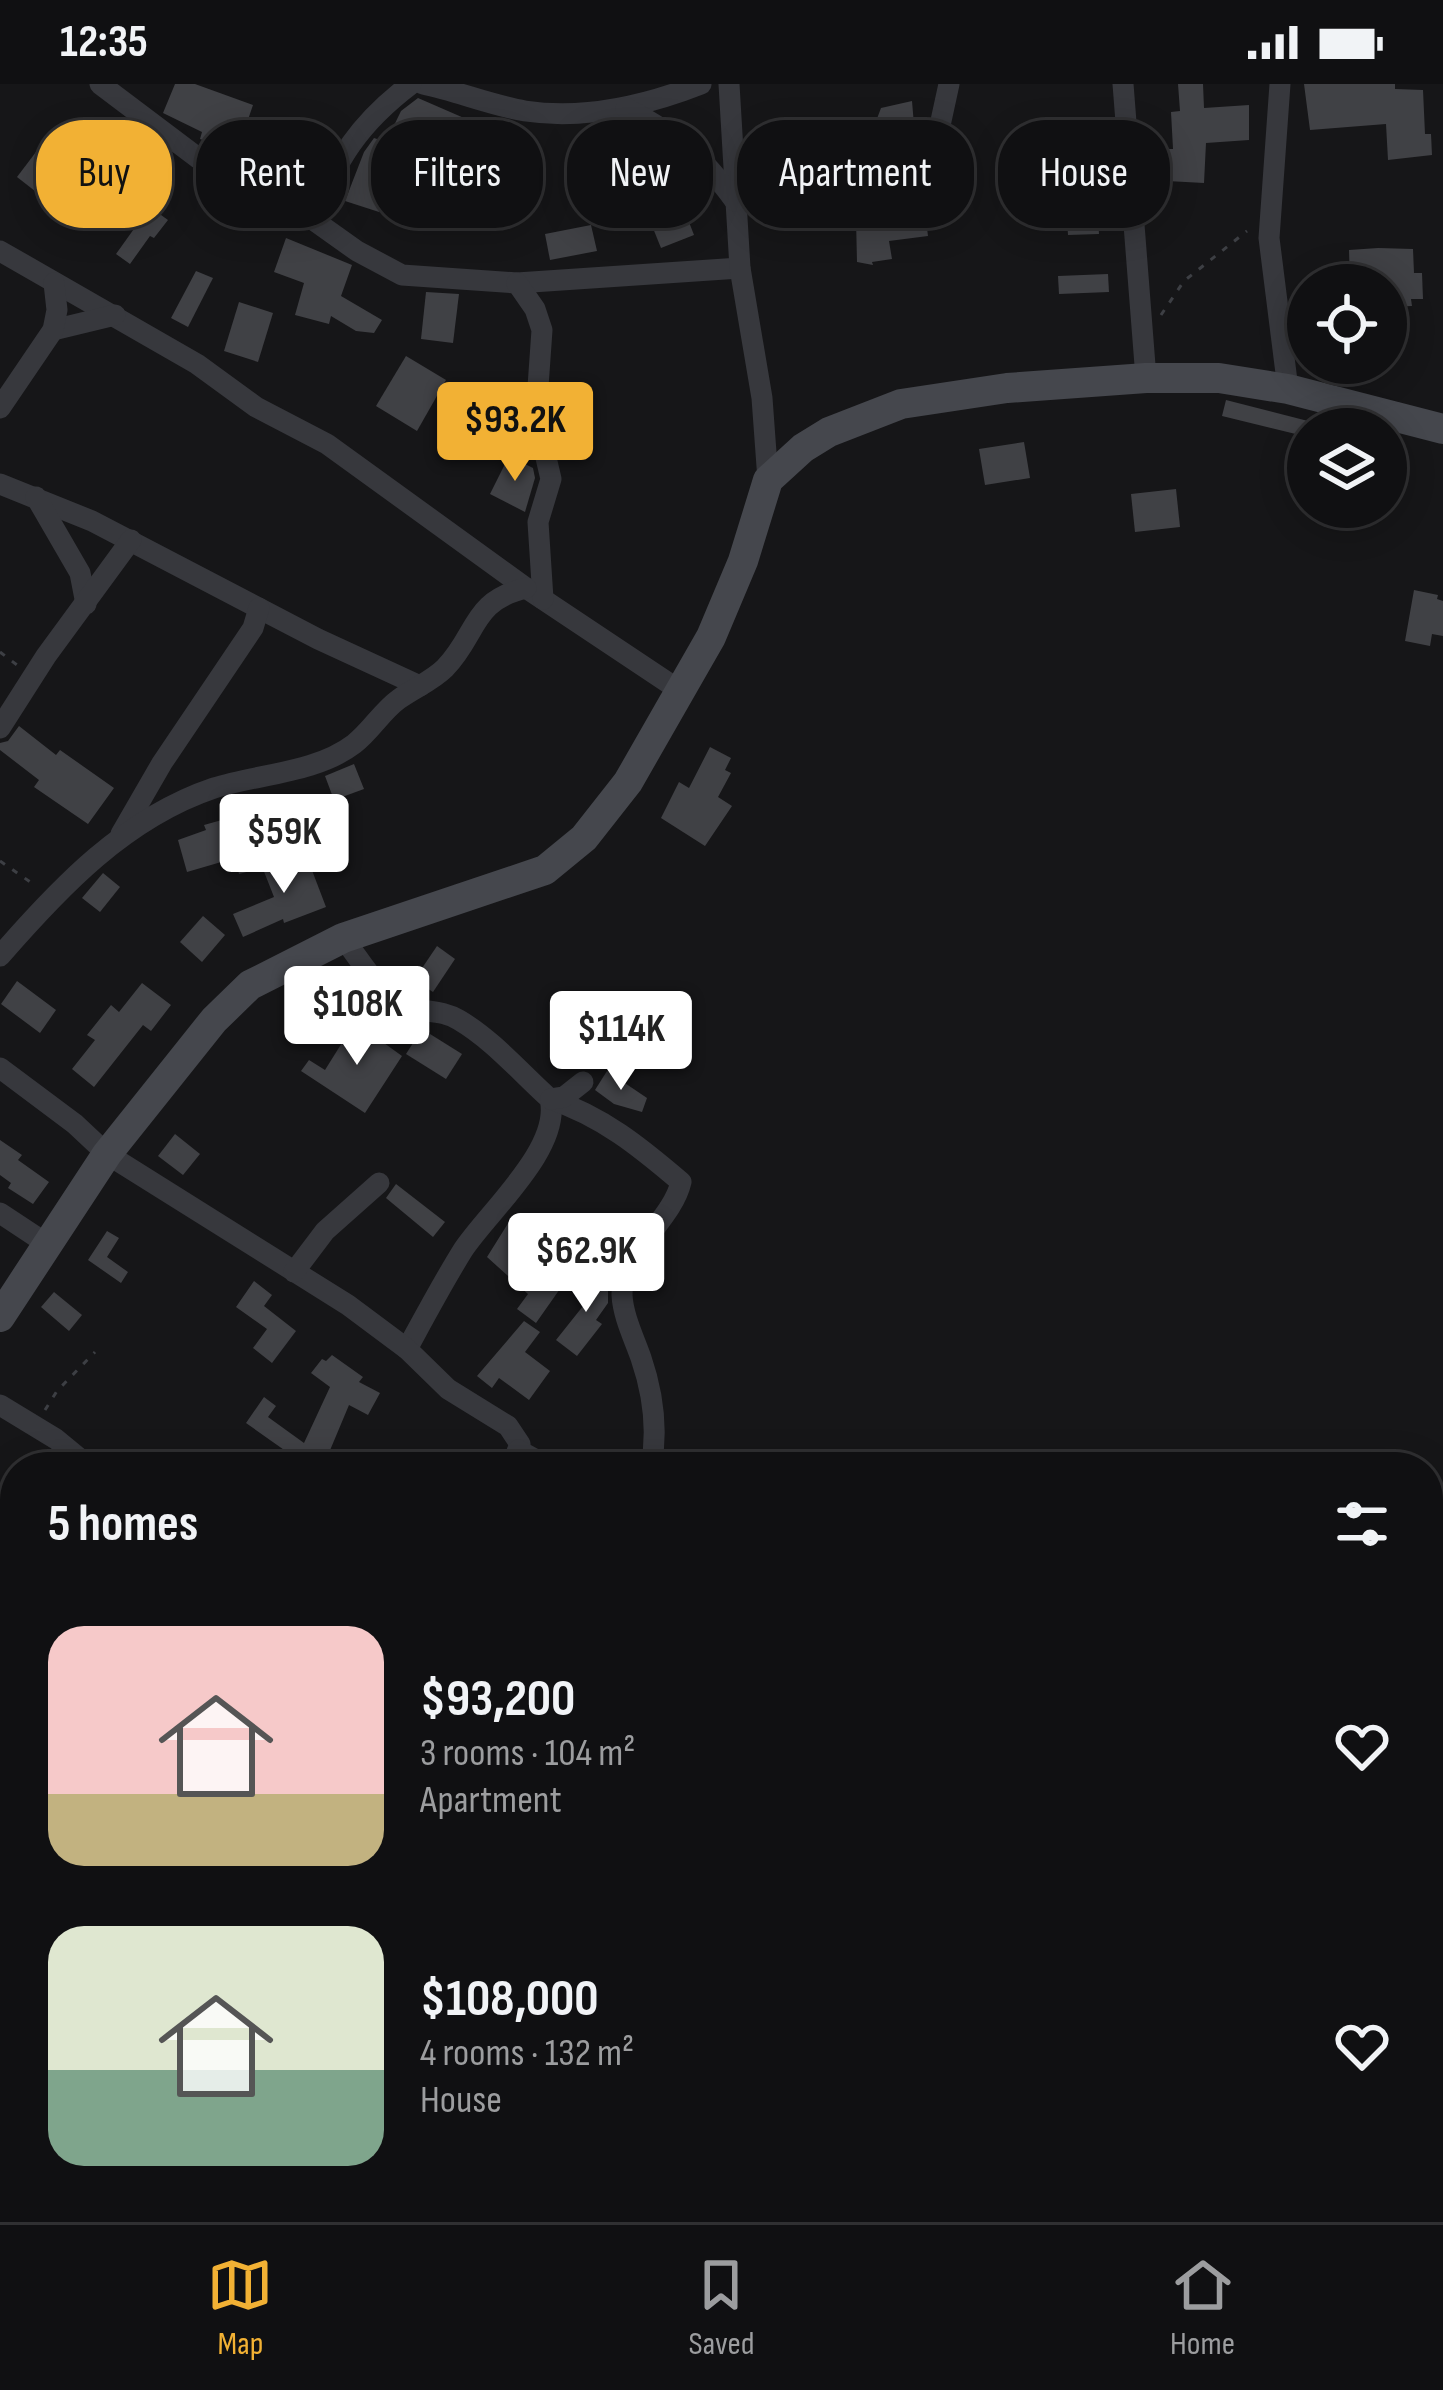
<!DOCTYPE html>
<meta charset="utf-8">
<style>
body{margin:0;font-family:"Sofia Sans Condensed",sans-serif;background:#19191b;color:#f1f3f6;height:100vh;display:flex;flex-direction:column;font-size:45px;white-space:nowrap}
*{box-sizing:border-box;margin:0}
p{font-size:39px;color:#9c9d9f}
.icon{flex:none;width:66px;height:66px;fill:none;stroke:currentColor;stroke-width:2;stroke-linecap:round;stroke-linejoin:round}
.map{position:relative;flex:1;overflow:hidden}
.side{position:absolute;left:0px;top:1368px;width:1443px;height:771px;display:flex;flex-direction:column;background:#101012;border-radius:48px 48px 0 0;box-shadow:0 6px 30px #0003,0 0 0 3px #303032}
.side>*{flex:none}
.hud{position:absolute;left:36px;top:36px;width:1371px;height:108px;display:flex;gap:24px}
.tools{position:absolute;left:1287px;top:180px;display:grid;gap:24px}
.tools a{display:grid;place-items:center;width:120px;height:120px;border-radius:50%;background:#101012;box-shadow:0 6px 30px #0003,0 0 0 3px #303032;font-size:60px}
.price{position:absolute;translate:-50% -102px;padding:0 27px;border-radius:12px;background:#fff;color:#222;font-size:39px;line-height:78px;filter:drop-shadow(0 3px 6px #0008)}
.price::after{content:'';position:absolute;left:50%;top:72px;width:36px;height:27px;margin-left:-18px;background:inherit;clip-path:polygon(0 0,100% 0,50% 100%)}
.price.selected{background:#f2b134;color:#111}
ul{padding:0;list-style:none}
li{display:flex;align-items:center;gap:36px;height:300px;padding:0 48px}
li span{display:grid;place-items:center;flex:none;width:336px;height:240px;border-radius:36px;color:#555}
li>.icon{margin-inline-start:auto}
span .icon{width:144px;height:144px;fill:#fffc;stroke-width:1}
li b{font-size:51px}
h2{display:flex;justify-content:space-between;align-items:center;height:144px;padding:0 48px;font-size:51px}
.tag{padding:0 42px;border-radius:48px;background:#101012;box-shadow:0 6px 30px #0003,0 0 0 3px #303032;font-size:42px;line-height:108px}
.tag.selected{background:#f2b134;color:#111}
.status{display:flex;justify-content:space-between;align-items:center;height:84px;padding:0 60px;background:#101012;direction:ltr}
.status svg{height:33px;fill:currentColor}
.dock{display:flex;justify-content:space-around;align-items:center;height:168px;border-top:3px solid #303032;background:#101012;font-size:33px;color:#9c9d9f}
.dock a{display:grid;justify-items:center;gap:6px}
.dock .selected{color:#f2b134}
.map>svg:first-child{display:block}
</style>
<div class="status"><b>12:35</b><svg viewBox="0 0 49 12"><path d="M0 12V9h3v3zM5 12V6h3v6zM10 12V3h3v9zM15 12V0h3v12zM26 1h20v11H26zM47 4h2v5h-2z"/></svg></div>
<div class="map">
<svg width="1443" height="2138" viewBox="0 0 1443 2138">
<rect width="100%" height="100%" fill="#161618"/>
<g fill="#404145">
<polygon points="175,0 195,0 253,21 237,68 200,55 202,48 163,29"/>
<polygon points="1178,0 1203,0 1204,24 1249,21 1249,56 1206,59 1204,99 1167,97 1168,65 1173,65 1171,28 1180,27"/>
<polygon points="1304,0 1395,0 1395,5 1423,6 1425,50 1431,50 1432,71 1388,76 1386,40 1310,46"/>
<polygon points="418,14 464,34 447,68 404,47 379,128 345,117 364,68 374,54 386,58 401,27"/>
<polygon points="912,17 916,65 884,68 875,40 881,24"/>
<polygon points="39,64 71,89 49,118 17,93"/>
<polygon points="108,93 168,136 154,154 150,152 130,180 116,170 136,142 105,122 108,119 95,109"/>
<polygon points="672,94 694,151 661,164 638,107"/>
<polygon points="441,102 479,106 475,142 437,138"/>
<polygon points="1097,120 1099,150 1068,151 1066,121"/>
<polygon points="925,128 928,152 889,157 892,175 872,178 873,181 857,178 856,135"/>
<polygon points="591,141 597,167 550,176 545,150"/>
<polygon points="286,154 352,181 341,212 382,236 374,249 356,247 331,232 329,240 295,231 304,199 274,188"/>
<polygon points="1378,164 1413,165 1414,189 1422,189 1423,215 1411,215 1412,222 1386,223 1386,201 1350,201 1349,166"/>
<polygon points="196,187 213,194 188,243 171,234"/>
<polygon points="1108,190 1109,208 1059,210 1058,192"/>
<polygon points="426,208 459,210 453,259 421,255"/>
<polygon points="239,218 273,229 258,278 224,267"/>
<polygon points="406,272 446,296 417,347 376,322"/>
<polygon points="1226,316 1308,337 1308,353 1222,332"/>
<polygon points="1024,358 1030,394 985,401 979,365"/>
<polygon points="509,372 533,384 535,394 525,428 490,410"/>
<polygon points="1176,405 1180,443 1135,448 1131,410"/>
<polygon points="1414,506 1438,511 1437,515 1443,517 1443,552 1432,550 1430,562 1405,557"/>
<polygon points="19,642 56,671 60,666 114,704 88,740 34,703 39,696 0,666 0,659 8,657"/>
<polygon points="710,663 731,674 725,686 731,689 718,713 732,722 705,762 661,734 679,698 689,704"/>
<polygon points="354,680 364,705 334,716 325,692"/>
<polygon points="265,713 275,733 255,743 269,782 239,790 235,774 187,788 178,756 206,746 204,741 236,732 234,728"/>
<polygon points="305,768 326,823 284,839 283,835 243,853 233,830 274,813 263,785"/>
<polygon points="103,789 120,803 100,828 82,814"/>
<polygon points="203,832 225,851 202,878 180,858"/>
<polygon points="437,862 455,875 433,908 414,896"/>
<polygon points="17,897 56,926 40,949 1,920"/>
<polygon points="142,899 171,921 151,947 143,941 94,1003 72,985 95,956 87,951 111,921 119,928"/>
<polygon points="355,938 402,972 365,1029 301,987 309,976 325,986"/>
<polygon points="422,945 462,970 446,995 406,970"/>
<polygon points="607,987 647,1014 642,1028 614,1020 595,1006"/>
<polygon points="175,1050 200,1070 183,1091 158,1072"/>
<polygon points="0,1056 22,1071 18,1076 49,1098 33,1120 8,1104 11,1099 0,1091"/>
<polygon points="396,1100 445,1138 433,1153 386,1114"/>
<polygon points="512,1133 553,1163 537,1184 562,1202 536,1239 517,1225 528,1210 487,1173"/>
<polygon points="107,1147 119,1154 107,1173 128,1188 121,1199 88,1176"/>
<polygon points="587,1186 608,1202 608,1219 596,1236 602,1240 577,1272 556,1256 591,1212 576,1201"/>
<polygon points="254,1197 272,1211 264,1222 296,1247 272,1279 253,1264 267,1245 236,1223"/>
<polygon points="54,1208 82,1231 69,1247 41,1223"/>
<polygon points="524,1237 540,1248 525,1268 550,1287 529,1316 499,1294 492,1304 477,1292"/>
<polygon points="332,1271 363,1293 359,1298 380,1309 368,1331 349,1321 323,1383 300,1383 284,1374 287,1368 246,1339 264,1313 276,1322 268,1333 304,1359 330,1303 311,1289 322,1275 326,1277"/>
</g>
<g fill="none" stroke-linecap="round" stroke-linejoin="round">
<g stroke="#3d3f44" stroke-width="3" stroke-dasharray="6 9" stroke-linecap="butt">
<polyline points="1161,231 1184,197 1247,147"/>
<polyline points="0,568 17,581"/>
<polyline points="0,777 36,802"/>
<polyline points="45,1326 57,1307 95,1268"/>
<polyline points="57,2138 60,2124"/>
</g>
<g stroke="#37383d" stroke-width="21">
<polyline points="100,0 198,74 312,135 357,167 402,191 517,199 740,184"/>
<path d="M423 0C457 7 490 21 525 27 585 36 645 22 701 0"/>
<polyline points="729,0 740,184 762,314 768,396"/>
<polyline points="1123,0 1146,294"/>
<polyline points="1280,0 1269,154 1288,305"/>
<path d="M626 24C679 53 699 68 735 117"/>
<polyline points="949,98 939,46 949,0"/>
<path d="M312 135C338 74 358 40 411 0"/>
<polyline points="0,167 197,280 256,323 327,360 526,504 682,608"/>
<polyline points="517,199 535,225 542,246 536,331 551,395 538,438 543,515"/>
<polyline points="53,246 115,231"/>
<polyline points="0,324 53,246 57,226 54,199"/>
<polyline points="0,400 92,437 318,555 420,602"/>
<polyline points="36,413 80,489 86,520"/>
<polyline points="0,644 46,572 131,456"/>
<polyline points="121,750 162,679 253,544 259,524"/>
<path d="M343 854C360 875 380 912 406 922 423 929 441 925 459 936 493 956 521 989 550 1015 562 1064 488 1128 463 1166 443 1198 425 1232 407 1265"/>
<path d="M0 872C60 803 125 734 214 704 258 690 316 689 354 660 371 647 382 627 399 615 414 604 432 597 445 584 478 550 471 517 526 504"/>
<polyline points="0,984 75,1040 107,1070 348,1221 407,1265 448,1305 508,1342 520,1360 511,1383"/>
<path d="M550 1015C602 1032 640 1063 681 1098 672 1137 621 1169 622 1211 623 1232 634 1254 641 1274 653 1309 658 1346 651 1383"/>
<polyline points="551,1015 564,1013 583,998"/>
<polyline points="0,1129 50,1162"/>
<polyline points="294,1188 325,1147 379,1099"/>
<polyline points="0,1321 56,1355 90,1383"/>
<polyline points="518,1366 549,1383"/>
<polyline points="1428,1603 1443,1607"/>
<polyline points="0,1768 15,1784"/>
<polyline points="1428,2057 1443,1992"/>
<polyline points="256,2124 258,2138"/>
<polyline points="506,2124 532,2138"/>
<polyline points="625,2138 629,2124"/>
<polyline points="1405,2138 1409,2124"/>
</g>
<g stroke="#45474d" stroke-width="30">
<polyline points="0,1233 107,1070 214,936 250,901 343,854 545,786 584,754 628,698 711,553 743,477 768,396 803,364 829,348 901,320 1007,304 1146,294 1219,294 1288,305 1443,345"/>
<polyline points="0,1479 15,1489"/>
<polyline points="0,1947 15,1944"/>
<polyline points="974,2124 997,2138"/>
</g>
</g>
</svg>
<div class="tools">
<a><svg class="icon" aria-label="locate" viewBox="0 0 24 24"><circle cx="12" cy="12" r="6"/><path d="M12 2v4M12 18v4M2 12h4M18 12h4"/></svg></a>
<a><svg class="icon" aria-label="layers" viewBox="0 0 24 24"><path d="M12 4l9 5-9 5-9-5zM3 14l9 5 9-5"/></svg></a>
</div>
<b class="price selected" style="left:515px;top:400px">$93.2K</b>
<b class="price" style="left:284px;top:812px">$59K</b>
<b class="price" style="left:357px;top:984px">$108K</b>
<b class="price" style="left:621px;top:1009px">$114K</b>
<b class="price" style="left:586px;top:1231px">$62.9K</b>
<div class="hud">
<a class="tag selected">Buy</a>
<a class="tag">Rent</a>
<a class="tag">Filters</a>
<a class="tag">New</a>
<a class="tag">Apartment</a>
<a class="tag">House</a>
</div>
<section class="side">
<h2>5 homes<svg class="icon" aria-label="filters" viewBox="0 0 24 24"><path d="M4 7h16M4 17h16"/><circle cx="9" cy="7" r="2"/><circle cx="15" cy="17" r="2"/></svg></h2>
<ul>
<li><span style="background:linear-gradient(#f6c9c9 70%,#c2b280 0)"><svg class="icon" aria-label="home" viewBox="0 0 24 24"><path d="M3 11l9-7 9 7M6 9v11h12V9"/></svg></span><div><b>$93,200</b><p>3 rooms · 104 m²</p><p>Apartment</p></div><svg class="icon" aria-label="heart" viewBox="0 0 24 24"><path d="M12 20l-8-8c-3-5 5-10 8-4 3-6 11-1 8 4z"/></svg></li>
<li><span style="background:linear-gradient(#dfe7d0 60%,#7fa58c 0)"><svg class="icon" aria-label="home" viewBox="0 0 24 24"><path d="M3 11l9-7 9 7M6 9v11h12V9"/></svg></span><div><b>$108,000</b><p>4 rooms · 132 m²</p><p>House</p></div><svg class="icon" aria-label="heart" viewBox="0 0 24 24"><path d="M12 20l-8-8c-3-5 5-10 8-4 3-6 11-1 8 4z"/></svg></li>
</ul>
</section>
</div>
<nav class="dock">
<a class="selected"><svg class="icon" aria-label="map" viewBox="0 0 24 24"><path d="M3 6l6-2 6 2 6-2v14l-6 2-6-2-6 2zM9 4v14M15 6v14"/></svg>Map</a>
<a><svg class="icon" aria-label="saved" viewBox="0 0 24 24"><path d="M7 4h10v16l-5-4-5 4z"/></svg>Saved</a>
<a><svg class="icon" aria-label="home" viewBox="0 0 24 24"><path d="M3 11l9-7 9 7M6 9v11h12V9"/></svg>Home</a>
</nav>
